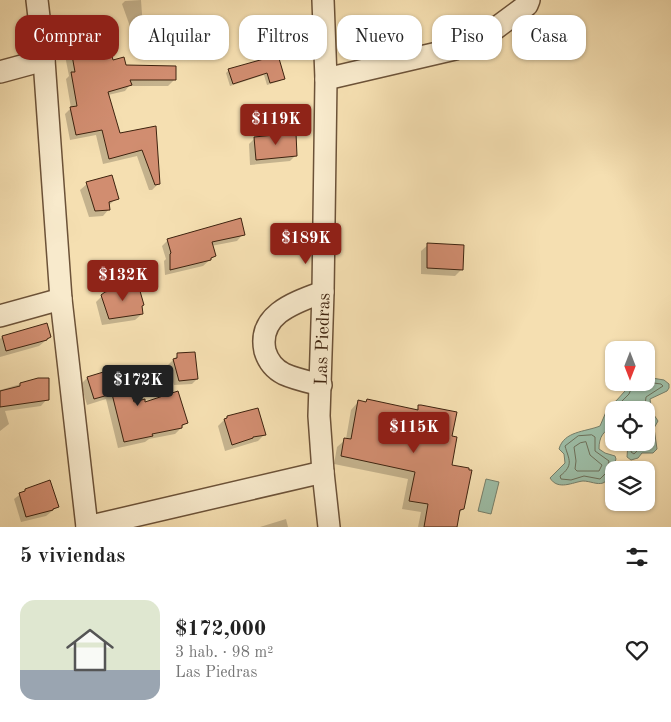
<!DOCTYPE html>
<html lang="es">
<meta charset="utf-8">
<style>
body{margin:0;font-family:"Old Standard TT",serif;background:#f6f6f6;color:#222;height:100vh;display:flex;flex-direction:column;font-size:19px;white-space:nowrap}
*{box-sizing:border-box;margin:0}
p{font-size:16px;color:#767676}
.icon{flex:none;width:28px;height:28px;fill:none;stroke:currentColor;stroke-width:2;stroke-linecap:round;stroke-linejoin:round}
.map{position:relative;height:527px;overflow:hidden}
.panel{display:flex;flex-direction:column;background:#fff;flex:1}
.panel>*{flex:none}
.top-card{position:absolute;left:15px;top:15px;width:641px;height:45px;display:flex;gap:10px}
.needle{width:32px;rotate:180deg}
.buttons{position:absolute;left:605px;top:341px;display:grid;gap:10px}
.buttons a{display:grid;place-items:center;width:50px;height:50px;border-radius:10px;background:#fff;box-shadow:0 1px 4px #0004;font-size:25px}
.price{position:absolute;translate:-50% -42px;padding:0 11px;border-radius:5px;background:#8f2418;color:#fff;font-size:16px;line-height:32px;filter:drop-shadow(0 1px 2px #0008)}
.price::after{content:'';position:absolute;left:50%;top:30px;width:15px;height:11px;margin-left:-8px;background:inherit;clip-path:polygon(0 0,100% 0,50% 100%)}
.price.on{background:#222;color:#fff}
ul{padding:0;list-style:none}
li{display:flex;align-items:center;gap:15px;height:125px;padding:0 20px}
li span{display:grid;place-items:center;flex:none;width:140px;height:100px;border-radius:15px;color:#555}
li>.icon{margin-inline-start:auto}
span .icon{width:60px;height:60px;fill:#fffc;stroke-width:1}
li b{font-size:21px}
h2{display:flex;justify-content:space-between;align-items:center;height:60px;padding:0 20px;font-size:21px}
.tag{padding:0 18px;border-radius:15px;background:#fff;box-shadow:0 1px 4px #0004;font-size:18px;line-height:45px}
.tag.on{background:#8f2418;color:#fff}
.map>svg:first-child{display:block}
</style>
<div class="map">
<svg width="671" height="527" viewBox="0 0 671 527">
<rect width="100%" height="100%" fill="#f5dfb1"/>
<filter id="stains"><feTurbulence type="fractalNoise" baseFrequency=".004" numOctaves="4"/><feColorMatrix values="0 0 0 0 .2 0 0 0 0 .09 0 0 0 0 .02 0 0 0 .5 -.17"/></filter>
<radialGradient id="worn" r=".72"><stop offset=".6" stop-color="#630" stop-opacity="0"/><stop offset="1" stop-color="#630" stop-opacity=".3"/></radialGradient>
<g fill="#9dbda6" stroke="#777f6a">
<path d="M646 377 664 380 669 384V388L667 391 650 399 652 412 658 421 654 428 657 449 653 453H642L638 458 631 460 627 457 628 443 646 442V410H614V426C603 431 599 437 599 449L605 453 615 456 616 459C613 466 611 480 603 483 597 485 590 481 583 481 573 482 558 491 550 478L565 463 564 454 559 449C564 431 585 432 600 426L609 405 616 401 625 391 630 383 646 382Z"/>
<polygon points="486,479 499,482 491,514 478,511"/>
</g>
<g fill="#0003">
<polygon points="141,0 144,42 137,46 122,4 125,1"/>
<polygon points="68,34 112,62 174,80 168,86 129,86 125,91 108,95 119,135 154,127 158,184 152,190 149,190 137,156 103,164 96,135 70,140 65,114 71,108 66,79 69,76 62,40"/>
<polygon points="277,56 283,78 280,81 267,85 264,75 230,86 226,73 229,70"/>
<polygon points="255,138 296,155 290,161 250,165 249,144"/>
<polygon points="87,184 117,198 108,206 109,209 103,216 89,217 80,190"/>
<polygon points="243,234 237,241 211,246 214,256 203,266 165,275 164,261 166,259 162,246 168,240"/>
<polygon points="428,245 462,269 455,276 421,274 421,251"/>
<polygon points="102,296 141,306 142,314 135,320 102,325 96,302"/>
<polygon points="2,337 50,337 39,346 0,357 0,339"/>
<polygon points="178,355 197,379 192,384 174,385 168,365"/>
<polygon points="87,378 134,404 144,403 186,423 175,434 149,439 145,442 118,448 106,399 87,405 81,384"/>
<polygon points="38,379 47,399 41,406 5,411 9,424 0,431 0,390"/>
<polygon points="368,400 415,411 419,407 451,437 451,466 463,509 459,513 456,527 418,527 421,512 402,509 408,479 334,464 337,447 346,439 351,410 358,402 365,403"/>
<polygon points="227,417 265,434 258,441 225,451 218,426"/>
<polygon points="26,490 57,507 46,516 21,522 14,499"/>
<polygon points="286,519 288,527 260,527"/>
</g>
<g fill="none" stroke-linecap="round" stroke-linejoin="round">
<g stroke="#6e705a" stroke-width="1">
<polyline points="646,410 645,405 646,397 663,386 661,384 646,382"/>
<polyline points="614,422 609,420 610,413 629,394 634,382"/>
<path d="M592 435 595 437V451L609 461 606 473 600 479 584 476 571 480 561 479 560 476C574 465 569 460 565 446L578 436Z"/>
<polygon points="586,442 590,455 602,465 599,471 577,471 575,469 576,461 574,447 580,443"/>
<polyline points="633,442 631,452 634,454 640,448 650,448 652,447 649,429 652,420 646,411"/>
</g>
</g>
<g fill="#d18d70" stroke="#3e230f">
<polygon points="104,26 113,60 124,57 126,65 176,66 176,80 130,80 132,85 108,92 120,133 156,126 160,184 155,185 142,150 109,159 102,130 76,135 70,107 77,106 71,72 75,72 68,33"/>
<polygon points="278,55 285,79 270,83 267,73 233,84 228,69"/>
<polygon points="296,133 297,156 256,160 254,137"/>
<polygon points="112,175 119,199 109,202 110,210 95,211 86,182"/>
<polygon points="241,218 245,235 212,242 216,256 211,258 211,260 170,270 170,254 171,253 167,239"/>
<polygon points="427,243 464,245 463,270 427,268"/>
<polygon points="138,284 144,305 142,306 143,314 109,319 101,295 105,292"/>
<polygon points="47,323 51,337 47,339 47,340 6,351 2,336"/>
<polygon points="195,352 198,379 179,381 173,359 177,358 177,353"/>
<polygon points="123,366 134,402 145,399 145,402 178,391 188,423 182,425 182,428 152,434 153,436 124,442 112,394 94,399 87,377"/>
<polygon points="38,378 49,378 49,400 0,407 0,391 20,386 20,383"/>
<polygon points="367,399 418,410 418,405 421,405 457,412 452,436 457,437 452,465 469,468 469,470 472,470 464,509 460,510 457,527 424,527 428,504 409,501 415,472 341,456 344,438 351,439 358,400 366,402"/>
<polygon points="258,408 266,435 253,437 253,438 232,445 224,419 227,418 227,416"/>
<polygon points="50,480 59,507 53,509 53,510 26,517 19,493 25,491 25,489"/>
</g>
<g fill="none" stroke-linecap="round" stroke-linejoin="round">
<defs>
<g id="minor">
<polyline points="37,0 44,60 61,299 87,527"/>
<polyline points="323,0 326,79 323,292 319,416 323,472 329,527"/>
<polyline points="0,72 44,60"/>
<polyline points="326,79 455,49 488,34 527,5 529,0"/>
<polyline points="0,316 61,299"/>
<path d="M321 385C309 382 295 379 284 374 274 369 268 361 265 351 257 314 296 302 323 292"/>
<polyline points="87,527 323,472"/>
</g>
</defs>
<use href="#minor" stroke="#6c5238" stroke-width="24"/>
<use href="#minor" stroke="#f8eacc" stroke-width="21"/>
</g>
<g text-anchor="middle" stroke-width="5" stroke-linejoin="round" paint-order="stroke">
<g font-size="18" fill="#3e230f" stroke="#f8eacc">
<text transform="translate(322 339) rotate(-88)" y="6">Las Piedras</text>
</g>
</g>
<rect width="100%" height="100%" filter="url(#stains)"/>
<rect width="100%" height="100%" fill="url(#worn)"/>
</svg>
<div class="buttons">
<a><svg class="needle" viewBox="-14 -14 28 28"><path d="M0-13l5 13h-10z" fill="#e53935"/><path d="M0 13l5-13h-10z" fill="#767676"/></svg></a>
<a><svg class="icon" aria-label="locate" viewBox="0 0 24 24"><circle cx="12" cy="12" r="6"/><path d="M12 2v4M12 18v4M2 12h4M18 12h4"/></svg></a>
<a><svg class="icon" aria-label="layers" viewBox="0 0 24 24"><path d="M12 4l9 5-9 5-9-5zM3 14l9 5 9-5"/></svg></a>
</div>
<b class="price" style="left:276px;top:146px">$119K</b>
<b class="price" style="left:306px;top:265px">$189K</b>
<b class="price" style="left:123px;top:302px">$132K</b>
<b class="price on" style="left:138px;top:407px">$172K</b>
<b class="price" style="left:414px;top:454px">$115K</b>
<div class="top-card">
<a class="tag on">Comprar</a>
<a class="tag">Alquilar</a>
<a class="tag">Filtros</a>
<a class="tag">Nuevo</a>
<a class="tag">Piso</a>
<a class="tag">Casa</a>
</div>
</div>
<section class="panel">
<h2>5 viviendas<svg class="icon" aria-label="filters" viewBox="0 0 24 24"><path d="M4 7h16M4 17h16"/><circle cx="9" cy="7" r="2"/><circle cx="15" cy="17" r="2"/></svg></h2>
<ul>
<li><span style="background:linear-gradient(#dfe7d0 70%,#9aa5b1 0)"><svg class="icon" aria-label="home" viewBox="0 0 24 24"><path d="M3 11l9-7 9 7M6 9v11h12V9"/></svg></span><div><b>$172,000</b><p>3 hab. · 98 m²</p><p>Las Piedras</p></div><svg class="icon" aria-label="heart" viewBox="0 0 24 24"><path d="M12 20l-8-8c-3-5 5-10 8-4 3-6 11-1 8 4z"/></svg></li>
</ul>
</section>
